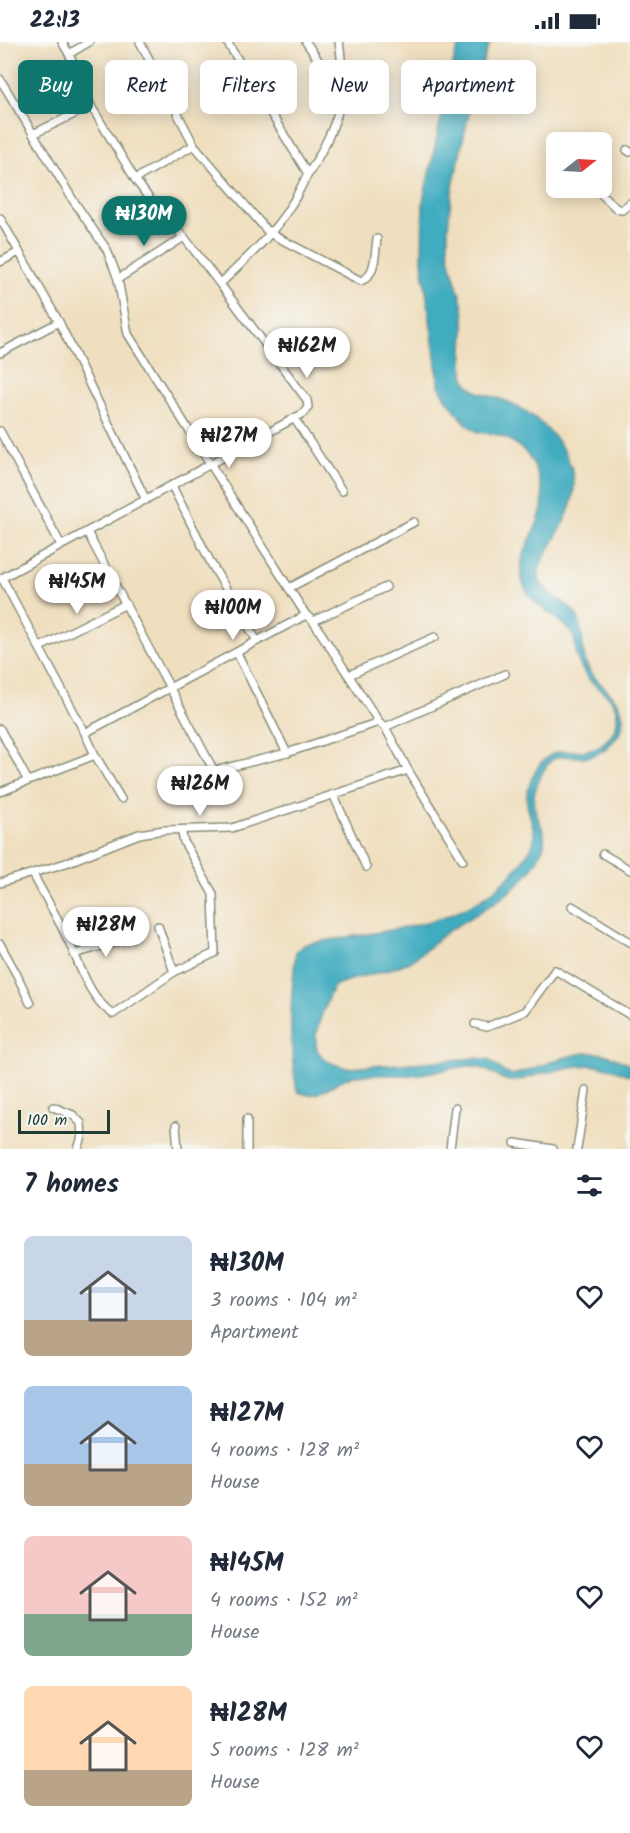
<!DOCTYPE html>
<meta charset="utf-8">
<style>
body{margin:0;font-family:Kalam,sans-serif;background:#f6f6f7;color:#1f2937;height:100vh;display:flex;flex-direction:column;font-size:22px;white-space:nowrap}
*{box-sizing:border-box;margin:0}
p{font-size:20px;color:#747a83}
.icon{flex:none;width:33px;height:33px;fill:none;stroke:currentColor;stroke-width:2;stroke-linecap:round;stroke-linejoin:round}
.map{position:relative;height:1107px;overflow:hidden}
.panel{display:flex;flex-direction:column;background:#fff;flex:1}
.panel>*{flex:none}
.guide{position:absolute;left:18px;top:18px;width:594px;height:54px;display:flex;gap:12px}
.needle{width:39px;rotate:72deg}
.fabs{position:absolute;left:546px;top:90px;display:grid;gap:12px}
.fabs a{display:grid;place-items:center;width:66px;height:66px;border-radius:9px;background:#fff;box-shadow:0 3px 15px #0003;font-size:30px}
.scale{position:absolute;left:18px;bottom:15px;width:92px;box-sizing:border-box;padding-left:6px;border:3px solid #1f3d34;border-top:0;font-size:16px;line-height:21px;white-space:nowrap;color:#1f3d34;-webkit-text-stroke:4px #f6f6f2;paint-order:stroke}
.price{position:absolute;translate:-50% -51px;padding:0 14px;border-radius:21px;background:#fff;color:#222;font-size:20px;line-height:39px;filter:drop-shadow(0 2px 3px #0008)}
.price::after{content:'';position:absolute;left:50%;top:36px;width:18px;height:14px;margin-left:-9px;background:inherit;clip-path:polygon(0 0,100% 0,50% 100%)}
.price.active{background:#0f766e;color:#fff}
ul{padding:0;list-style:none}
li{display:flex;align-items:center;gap:18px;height:150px;padding:0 24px}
li span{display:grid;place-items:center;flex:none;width:168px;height:120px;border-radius:9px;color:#555}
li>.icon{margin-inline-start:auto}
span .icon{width:72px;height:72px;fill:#fffc;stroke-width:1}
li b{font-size:26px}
h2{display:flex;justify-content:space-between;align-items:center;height:72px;padding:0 24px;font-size:26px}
.chip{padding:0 21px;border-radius:9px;background:#fff;box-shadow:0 3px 15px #0003;font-size:21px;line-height:54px}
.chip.active{background:#0f766e;color:#fff}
.status{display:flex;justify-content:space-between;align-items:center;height:42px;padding:0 30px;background:#fff;direction:ltr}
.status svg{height:16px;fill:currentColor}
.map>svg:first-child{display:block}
</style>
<div class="status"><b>22:13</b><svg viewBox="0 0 49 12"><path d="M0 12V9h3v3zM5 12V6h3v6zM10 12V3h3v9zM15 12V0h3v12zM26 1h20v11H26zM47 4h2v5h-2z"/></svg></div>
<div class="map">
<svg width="630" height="1107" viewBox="0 0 630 1107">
<rect width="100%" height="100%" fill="#f6f6f2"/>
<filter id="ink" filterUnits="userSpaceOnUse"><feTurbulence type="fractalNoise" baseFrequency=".0167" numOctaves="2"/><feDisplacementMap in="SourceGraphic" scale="12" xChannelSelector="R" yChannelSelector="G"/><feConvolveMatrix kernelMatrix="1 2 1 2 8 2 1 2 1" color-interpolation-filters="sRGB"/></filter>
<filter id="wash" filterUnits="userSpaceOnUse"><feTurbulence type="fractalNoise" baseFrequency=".008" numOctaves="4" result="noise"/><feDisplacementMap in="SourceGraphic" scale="24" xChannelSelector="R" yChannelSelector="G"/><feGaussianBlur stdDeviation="1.35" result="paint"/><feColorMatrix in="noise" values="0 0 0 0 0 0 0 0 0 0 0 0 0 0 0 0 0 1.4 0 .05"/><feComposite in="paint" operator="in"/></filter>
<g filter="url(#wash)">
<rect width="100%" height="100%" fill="#f0dfbf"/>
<path fill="#41acc0" stroke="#30747a" stroke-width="1.5" d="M461 0H490C477 34 469 71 461 107 454 138 447 171 448 204 449 229 463 250 464 275 466 293 458 327 468 342 476 353 495 354 506 359 535 371 559 394 570 422 582 453 564 481 549 507 544 516 537 525 539 536 543 553 569 559 577 574 586 591 579 610 589 628 600 646 621 653 623 677 624 693 603 712 588 715 574 717 558 709 548 722 541 731 532 750 534 762 536 778 550 792 542 808 525 850 480 868 446 891 434 900 424 910 412 918 392 930 359 933 336 943 328 950 328 958 324 967 312 998 308 1018 348 1026L476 1016 490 1018 505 1031 513 1033C535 1027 573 1009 595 1011 607 1011 619 1018 630 1023V1034C593 1016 574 1024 537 1033 529 1035 519 1040 511 1039 496 1038 489 1025 473 1024 452 1024 431 1032 410 1033 391 1034 373 1032 355 1034 332 1037 319 1062 297 1049 288 1002 290 957 296 909L306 902C377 889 472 886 518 824 523 818 530 810 533 802 537 787 529 776 527 762 525 748 535 726 545 717 558 705 573 711 588 708 608 704 623 683 615 664 611 651 592 646 585 632 582 627 579 621 577 616 575 607 577 597 571 590 556 571 528 563 522 538 515 514 539 489 542 465 544 452 538 433 533 421 527 409 511 397 498 393 491 391 483 392 476 389 464 383 445 355 439 344L422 219 423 159 455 13Z"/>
</g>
<g filter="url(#ink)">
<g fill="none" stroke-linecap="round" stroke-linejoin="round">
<defs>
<g id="minor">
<polyline points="62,0 69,12 91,64 135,137 162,174 184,195 220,242"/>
<path d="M140 0 194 103 269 191 361 239C376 234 375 210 377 197"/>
<polyline points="227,0 308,132"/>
<polyline points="306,0 341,52"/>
<polyline points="69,12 89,0"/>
<polyline points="0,37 73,158 107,208 118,237 128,292 306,573 313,579 379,680 385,685 408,728 463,818"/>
<polyline points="33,92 91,64"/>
<polyline points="627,108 630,110"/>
<polyline points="135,137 194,103"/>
<polyline points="595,146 617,167 622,168 630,161"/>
<polyline points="0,176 59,280 146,458"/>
<polyline points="0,220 19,210"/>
<polyline points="118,237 184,195"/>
<polyline points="0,311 59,280"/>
<polyline points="294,376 342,449"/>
<polyline points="0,389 61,503"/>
<polyline points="172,444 212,523 257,599"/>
<polyline points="87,490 214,729 287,711 379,680"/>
<polyline points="2,536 85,691 95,713 121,757"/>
<path d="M0 537 304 371 308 365 307 358 220 242C245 218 273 193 291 163 298 153 302 141 309 131 338 83 348 57 339 0"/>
<polyline points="289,546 414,480"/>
<polyline points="313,579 386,545"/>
<polyline points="40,605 126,562"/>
<polyline points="237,611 287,711"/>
<polyline points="349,633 435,595"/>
<polyline points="385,685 505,632"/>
<polyline points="0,687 28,739"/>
<polyline points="85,691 306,573"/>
<polyline points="0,750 95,713"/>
<polyline points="333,752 366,825"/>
<polyline points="603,812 630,828"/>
<path d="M33 832C45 855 59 878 70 902 81 926 90 957 113 972L174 930 215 911 213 852 184 800 181 788"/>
<polyline points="0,841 66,821 139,792 164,788 232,786 408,728"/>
<polyline points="572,864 630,900"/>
<polyline points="158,884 174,930"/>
<polyline points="0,902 17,933 30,961"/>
<polyline points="74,912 131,896"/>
<polyline points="475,982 487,985 525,969 555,928 630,973"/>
<polyline points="53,1065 73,1073 81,1081 82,1095 78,1107"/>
<polyline points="176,1084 178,1107"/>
<polyline points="515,1101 553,1107"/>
<polyline points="247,1107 247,1077"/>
<polyline points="450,1107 455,1066"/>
<polyline points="577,1107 586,1048"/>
</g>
</defs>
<use href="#minor" stroke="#888e7a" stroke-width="10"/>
<use href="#minor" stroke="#fff" stroke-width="7"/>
</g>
</g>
</svg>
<div class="fabs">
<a><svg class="needle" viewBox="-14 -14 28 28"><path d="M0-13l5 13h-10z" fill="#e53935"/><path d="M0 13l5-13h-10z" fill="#747a83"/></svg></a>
</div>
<div class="scale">100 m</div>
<b class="price active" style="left:144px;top:205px">₦130M</b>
<b class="price" style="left:307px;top:337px">₦162M</b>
<b class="price" style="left:229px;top:427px">₦127M</b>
<b class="price" style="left:77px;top:573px">₦145M</b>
<b class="price" style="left:233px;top:599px">₦100M</b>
<b class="price" style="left:200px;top:775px">₦126M</b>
<b class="price" style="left:106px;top:916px">₦128M</b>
<div class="guide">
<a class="chip active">Buy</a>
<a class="chip">Rent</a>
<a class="chip">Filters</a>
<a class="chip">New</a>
<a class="chip">Apartment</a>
</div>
</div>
<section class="panel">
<h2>7 homes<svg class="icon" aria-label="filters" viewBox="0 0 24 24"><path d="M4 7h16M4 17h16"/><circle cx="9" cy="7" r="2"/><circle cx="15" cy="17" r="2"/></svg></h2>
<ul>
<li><span style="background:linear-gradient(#c9d6e8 70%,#b9a48a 0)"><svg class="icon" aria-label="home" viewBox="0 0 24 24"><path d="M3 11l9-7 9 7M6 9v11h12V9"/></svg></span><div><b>₦130M</b><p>3 rooms · 104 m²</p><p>Apartment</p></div><svg class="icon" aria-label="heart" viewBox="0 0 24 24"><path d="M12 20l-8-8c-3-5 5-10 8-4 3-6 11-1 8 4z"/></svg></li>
<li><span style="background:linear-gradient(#a9c7e8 65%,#b9a48a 0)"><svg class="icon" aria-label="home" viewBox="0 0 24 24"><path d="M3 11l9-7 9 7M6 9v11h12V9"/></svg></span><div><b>₦127M</b><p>4 rooms · 128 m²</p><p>House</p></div><svg class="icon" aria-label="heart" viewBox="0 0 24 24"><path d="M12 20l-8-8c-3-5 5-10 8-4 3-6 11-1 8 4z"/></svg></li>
<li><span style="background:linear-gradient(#f6c9c9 65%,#7fa58c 0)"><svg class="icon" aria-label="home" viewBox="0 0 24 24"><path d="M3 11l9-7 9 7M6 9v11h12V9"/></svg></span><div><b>₦145M</b><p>4 rooms · 152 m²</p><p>House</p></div><svg class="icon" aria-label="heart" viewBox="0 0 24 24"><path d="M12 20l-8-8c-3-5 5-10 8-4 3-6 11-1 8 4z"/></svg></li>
<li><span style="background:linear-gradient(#ffd9b3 70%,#b9a48a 0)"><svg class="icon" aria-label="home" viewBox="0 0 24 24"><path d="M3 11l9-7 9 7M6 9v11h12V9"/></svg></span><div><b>₦128M</b><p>5 rooms · 128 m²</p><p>House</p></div><svg class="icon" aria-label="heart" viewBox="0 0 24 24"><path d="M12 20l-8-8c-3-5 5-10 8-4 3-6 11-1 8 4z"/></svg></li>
</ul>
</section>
